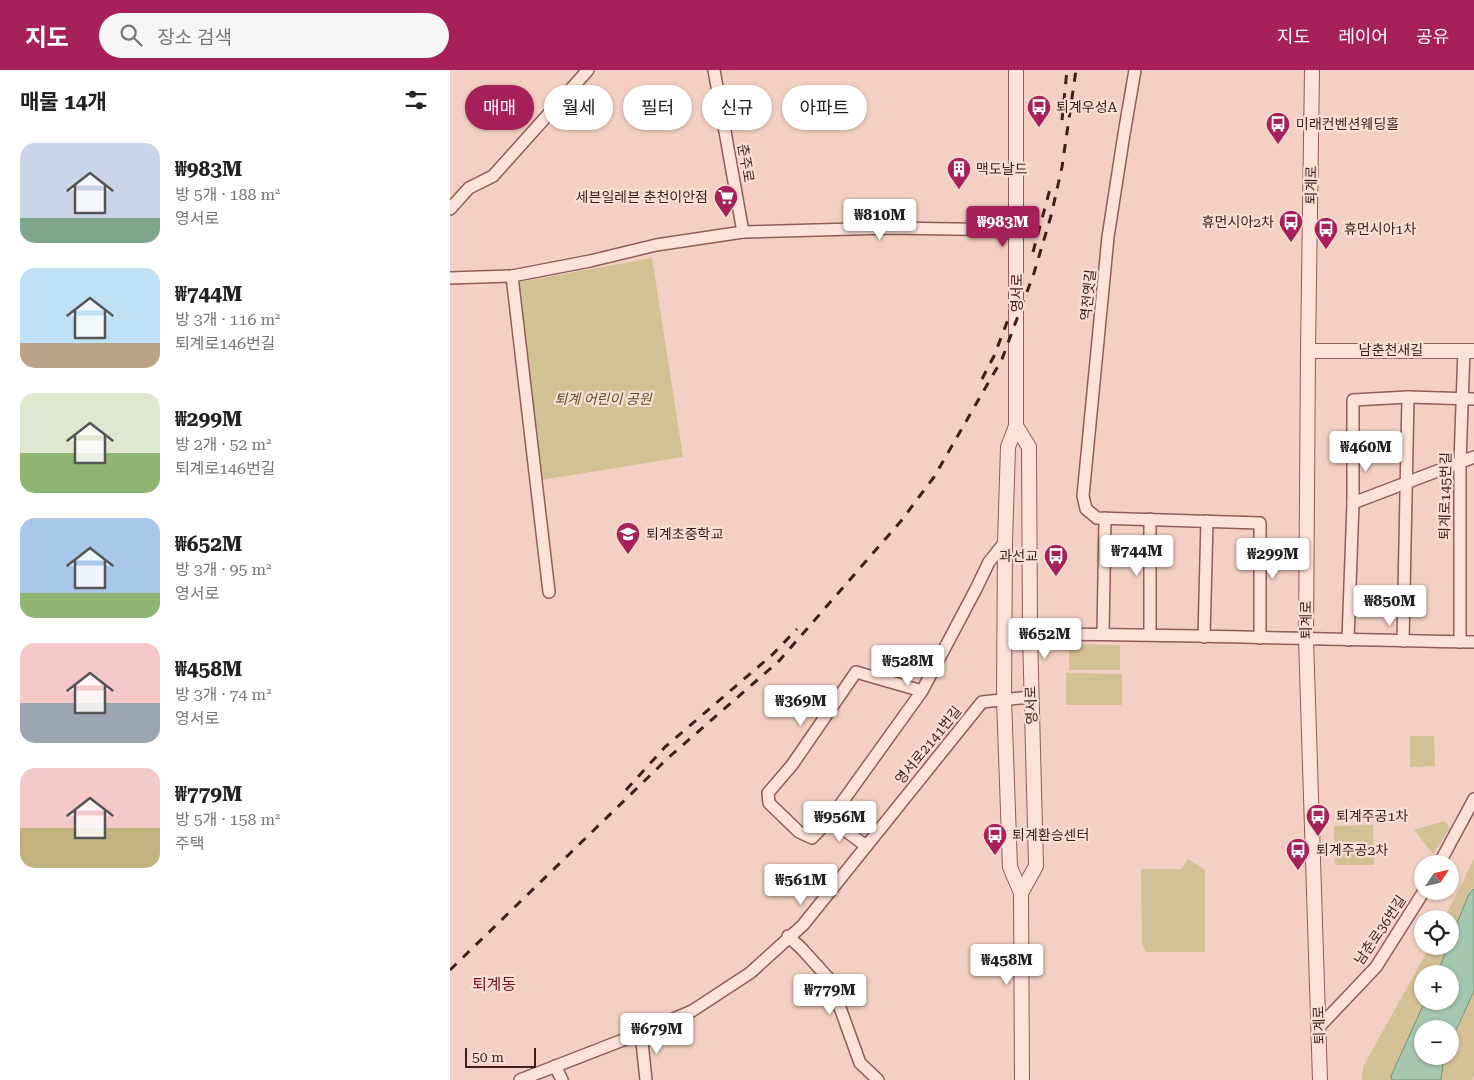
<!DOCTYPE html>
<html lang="ko">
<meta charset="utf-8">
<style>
body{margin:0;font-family:"Roboto Serif","Noto Sans KR",serif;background:#f6f6f6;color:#222;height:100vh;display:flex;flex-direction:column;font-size:19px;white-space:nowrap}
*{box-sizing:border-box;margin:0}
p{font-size:16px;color:#767676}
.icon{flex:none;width:28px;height:28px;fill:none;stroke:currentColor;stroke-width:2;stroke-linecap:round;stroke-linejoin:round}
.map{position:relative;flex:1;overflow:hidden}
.details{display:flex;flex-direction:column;background:#fff;width:450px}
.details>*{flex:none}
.top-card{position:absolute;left:15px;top:15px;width:475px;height:45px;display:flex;gap:10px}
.needle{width:32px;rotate:55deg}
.buttons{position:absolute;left:964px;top:785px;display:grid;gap:10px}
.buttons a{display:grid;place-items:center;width:45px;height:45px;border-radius:50%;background:#fff;box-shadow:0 1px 4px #0004;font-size:25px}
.scale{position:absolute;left:15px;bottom:12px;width:71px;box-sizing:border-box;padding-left:5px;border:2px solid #3e1f1d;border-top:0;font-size:14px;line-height:18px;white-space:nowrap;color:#3e1f1d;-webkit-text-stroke:4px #f9ded4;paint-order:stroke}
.price{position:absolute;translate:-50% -42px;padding:0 11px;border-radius:5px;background:#fff;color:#222;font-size:16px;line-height:32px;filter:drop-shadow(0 1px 2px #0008)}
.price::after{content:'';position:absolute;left:50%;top:30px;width:15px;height:11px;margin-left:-8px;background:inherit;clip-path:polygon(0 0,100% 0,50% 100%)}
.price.active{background:#a6205a;color:#fff}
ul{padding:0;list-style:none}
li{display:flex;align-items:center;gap:15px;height:125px;padding:0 20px}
li span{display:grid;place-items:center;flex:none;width:140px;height:100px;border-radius:15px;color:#555}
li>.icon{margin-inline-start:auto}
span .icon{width:60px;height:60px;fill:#fffc;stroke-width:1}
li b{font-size:21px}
h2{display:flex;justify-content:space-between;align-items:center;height:60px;padding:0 20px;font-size:21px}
.pill{padding:0 18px;border-radius:22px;background:#fff;box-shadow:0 1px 4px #0004;font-size:18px;line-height:45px}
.pill.active{background:#a6205a;color:#fff}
header{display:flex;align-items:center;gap:30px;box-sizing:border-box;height:70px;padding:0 25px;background:#a6205a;color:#fff}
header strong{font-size:24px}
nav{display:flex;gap:28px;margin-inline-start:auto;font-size:18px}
.search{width:350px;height:45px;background:#f6f6f6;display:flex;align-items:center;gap:12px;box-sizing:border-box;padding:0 18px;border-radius:28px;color:#767676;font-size:19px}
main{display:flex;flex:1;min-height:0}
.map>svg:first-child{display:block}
</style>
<header>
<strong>지도</strong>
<div class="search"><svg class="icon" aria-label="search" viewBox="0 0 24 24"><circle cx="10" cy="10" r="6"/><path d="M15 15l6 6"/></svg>장소 검색</div>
<nav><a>지도</a><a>레이어</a><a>공유</a></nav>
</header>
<main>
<section class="details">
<h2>매물 14개<svg class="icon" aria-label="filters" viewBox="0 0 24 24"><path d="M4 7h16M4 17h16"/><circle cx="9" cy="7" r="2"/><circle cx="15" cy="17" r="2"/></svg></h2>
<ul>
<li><span style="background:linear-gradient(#c9d6e8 75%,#7fa58c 0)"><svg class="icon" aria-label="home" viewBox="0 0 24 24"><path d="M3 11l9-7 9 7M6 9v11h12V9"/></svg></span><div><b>₩983M</b><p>방 5개 · 188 m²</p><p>영서로</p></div></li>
<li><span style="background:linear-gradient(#bfe0f5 75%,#b9a48a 0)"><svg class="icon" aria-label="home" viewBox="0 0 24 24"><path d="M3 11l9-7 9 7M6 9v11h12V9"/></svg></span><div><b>₩744M</b><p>방 3개 · 116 m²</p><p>퇴계로146번길</p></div></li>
<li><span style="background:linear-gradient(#dfe7d0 60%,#8fb573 0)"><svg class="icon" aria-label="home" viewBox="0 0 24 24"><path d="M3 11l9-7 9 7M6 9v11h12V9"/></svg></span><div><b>₩299M</b><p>방 2개 · 52 m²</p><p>퇴계로146번길</p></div></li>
<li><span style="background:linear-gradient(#a9c7e8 75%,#8fb573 0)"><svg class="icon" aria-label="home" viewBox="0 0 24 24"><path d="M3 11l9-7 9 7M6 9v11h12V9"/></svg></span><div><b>₩652M</b><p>방 3개 · 95 m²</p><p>영서로</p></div></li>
<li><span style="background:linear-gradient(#f6c9c9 60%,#9aa5b1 0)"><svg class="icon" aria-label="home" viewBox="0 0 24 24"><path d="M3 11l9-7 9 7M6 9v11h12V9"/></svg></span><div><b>₩458M</b><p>방 3개 · 74 m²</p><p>영서로</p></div></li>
<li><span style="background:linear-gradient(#f6c9c9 60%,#c2b280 0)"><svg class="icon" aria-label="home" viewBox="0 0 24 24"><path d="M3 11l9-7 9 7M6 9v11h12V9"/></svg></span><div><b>₩779M</b><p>방 5개 · 158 m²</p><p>주택</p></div></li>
</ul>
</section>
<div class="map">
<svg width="1024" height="1010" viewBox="0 0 1024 1010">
<rect width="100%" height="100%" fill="#f3d0c3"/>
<g fill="#d3c095">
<polygon points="202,188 233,387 91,410 69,212"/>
<polygon points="619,574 670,575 670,600 619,600"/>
<polygon points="616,603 672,604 672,635 616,635"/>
<polygon points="960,666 984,666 985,696 960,697"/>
<polygon points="994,751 1000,758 983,784 964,760"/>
<polygon points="923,755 924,795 885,795 884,756"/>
<polygon points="738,789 755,800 755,882 696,882 692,874 691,799 731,799"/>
<polygon points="1024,789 1024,819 1019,824 1000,870 1000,849 994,849"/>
<polygon points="980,876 998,876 987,904 972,904 972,931 975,931 942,1006 942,1010 912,1010 913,997"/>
<polygon points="1024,921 1024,1005 1022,1010 991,1010 993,987 1000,986 1000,973"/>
</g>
<polygon fill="#a6c6af" stroke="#6b9579" points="1024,819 1024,921 1000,973 1000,959 972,959 972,986 994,986 991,1010 942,1010 941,1006 975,931 1000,931 1000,904 987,904 998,876 1000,876 1000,870 1019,824"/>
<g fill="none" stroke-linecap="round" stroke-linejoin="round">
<defs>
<g id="minor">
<polyline points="264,0 293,162"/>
<polyline points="685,0 674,64 658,167 633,426 636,439 647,448 810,453 810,568"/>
<polyline points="0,139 19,118 43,106 138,0"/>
<polyline points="62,206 99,522"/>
<polyline points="0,208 62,206 140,191 206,175 293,162 440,158 567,160"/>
<polyline points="903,433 1024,387"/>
<path d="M580 564C728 564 876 570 1024 572"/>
<polyline points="653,564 655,448"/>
<polyline points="700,564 700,449"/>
<polyline points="754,567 757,451"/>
<polyline points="898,570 903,433 903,330 958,327 1024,329"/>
<polyline points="953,571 958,327"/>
<polyline points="1010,572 1010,392 1014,280"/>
<polyline points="472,621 406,602 342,695 318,723 319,733 349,762 362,768 380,749 472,621 526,519 539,492 555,472"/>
<polyline points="380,749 416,776"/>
<polyline points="989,794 1024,729"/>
<polyline points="338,866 352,879 380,910 410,993 428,1010"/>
<polyline points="869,957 926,897 974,821"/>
<polyline points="191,963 196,1010"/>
<polyline points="105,996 112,1010"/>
<polyline points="70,1010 191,963 242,941 300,903 353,855 532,632 581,627"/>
</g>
<g id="tertiary">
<polyline points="566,0 566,356 558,377 555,472 554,629 560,797 571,823 572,1010"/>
<polyline points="862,0 858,281 856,569 870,1010"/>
<polyline points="858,281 1024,281"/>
<polyline points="566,356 579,377 580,564 586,796 571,823"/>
</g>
</defs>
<use href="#minor" stroke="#905d57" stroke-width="14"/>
<use href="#tertiary" stroke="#905d57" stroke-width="16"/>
<use href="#minor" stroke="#fce2d8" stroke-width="11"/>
<use href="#tertiary" stroke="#fce2d8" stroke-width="14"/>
<g stroke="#3e1f1d" stroke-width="3" stroke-dasharray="9 9" stroke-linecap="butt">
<polyline points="612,50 617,0"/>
<polyline points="583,182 600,119"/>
<polyline points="532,309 544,286 559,247"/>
<polyline points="176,720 215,677 322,585 347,559"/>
<polyline points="0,900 218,688 329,591 451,451 484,407 552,289 584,203 601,146 612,97 626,0"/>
</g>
</g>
<defs>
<symbol id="bus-pin" viewBox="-11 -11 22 30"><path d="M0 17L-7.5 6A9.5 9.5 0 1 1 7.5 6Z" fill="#a6205a" stroke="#f9ded4"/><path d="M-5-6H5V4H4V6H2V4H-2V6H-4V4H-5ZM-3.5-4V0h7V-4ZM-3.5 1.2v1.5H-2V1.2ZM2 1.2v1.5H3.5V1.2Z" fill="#fff"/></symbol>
<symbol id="building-pin" viewBox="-11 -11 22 30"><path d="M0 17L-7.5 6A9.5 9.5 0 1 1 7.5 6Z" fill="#a6205a" stroke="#f9ded4"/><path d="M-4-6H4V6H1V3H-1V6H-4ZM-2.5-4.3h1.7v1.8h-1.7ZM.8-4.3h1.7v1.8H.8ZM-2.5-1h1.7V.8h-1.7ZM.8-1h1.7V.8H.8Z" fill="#fff"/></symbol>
<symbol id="supermarket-pin" viewBox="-11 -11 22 30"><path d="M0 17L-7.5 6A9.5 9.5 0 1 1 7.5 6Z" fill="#a6205a" stroke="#f9ded4"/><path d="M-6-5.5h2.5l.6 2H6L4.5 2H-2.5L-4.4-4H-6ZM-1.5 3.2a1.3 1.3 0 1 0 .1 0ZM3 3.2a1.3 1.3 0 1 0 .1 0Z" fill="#fff"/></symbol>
<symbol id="school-pin" viewBox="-11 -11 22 30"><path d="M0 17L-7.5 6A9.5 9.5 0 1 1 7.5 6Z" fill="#a6205a" stroke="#f9ded4"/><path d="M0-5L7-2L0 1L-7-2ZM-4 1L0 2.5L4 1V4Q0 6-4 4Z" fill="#fff"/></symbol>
</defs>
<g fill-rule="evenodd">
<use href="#bus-pin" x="575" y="23" width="28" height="38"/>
<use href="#bus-pin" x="814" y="40" width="28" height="38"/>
<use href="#building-pin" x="495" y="85" width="28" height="38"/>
<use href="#supermarket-pin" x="262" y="113" width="28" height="38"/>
<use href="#bus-pin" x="827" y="138" width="28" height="38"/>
<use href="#bus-pin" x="862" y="145" width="28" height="38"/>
<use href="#school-pin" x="164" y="450" width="28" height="38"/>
<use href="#bus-pin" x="592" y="472" width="28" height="38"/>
<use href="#bus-pin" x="854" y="732" width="28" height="38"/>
<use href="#bus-pin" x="531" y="751" width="28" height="38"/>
<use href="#bus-pin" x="834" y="766" width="28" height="38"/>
</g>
<g text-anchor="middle" stroke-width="4.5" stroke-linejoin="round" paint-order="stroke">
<g font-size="14" fill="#3e1f1d" stroke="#f9ded4" text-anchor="start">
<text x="606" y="42">퇴계우성A</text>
<text x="846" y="59">미래컨벤션웨딩홀</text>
<text x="526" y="104">맥도날드</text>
<text x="258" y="132" text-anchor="end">세븐일레븐 춘천이안점</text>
<text x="824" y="157" text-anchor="end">휴먼시아2차</text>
<text x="894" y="164">휴먼시아1차</text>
<text x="196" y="469">퇴계초중학교</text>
<text x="588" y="491" text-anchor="end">과선교</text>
<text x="886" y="751">퇴계주공1차</text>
<text x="562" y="770">퇴계환승센터</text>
<text x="866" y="785">퇴계주공2차</text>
</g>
<g font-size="14" fill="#3e1f1d" stroke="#f9ded4">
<text transform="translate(296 93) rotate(80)" y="5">춘주로</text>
<text transform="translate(861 115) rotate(-89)" y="5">퇴계로</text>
<text transform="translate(567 223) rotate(-90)" y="5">영서로</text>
<text transform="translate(638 225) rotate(-84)" y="5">역전옛길</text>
<text x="941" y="285">남춘천새길</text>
<text transform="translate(995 426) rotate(-89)" y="5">퇴계로145번길</text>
<text transform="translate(856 550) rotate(-90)" y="5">퇴계로</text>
<text transform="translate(581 635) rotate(-92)" y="5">영서로</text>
<text transform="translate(478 675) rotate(-51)" y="5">영서로2141번길</text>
<text transform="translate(930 860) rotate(-56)" y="5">남춘로36번길</text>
<text transform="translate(869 955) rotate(-92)" y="5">퇴계로</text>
</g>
<g font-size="14" font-style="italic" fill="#5d5321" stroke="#f9ded4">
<text x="153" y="334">퇴계 어린이 공원</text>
</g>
<g font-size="16" fill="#70172a" stroke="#f9ded4">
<text x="44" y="920">퇴계동</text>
</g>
</g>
</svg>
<div class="buttons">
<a><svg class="needle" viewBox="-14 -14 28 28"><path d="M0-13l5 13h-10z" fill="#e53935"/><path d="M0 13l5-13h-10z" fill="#767676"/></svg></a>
<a><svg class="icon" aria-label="locate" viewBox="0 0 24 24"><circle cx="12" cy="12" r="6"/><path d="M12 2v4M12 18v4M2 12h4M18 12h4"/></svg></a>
<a>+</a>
<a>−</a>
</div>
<div class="scale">50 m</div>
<b class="price" style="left:430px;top:171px">₩810M</b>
<b class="price active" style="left:553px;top:178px">₩983M</b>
<b class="price" style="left:916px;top:403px">₩460M</b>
<b class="price" style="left:687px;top:507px">₩744M</b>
<b class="price" style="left:823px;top:510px">₩299M</b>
<b class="price" style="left:940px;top:557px">₩850M</b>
<b class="price" style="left:595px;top:590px">₩652M</b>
<b class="price" style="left:458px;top:617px">₩528M</b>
<b class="price" style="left:351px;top:657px">₩369M</b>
<b class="price" style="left:390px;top:773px">₩956M</b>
<b class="price" style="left:351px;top:836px">₩561M</b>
<b class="price" style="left:557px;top:916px">₩458M</b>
<b class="price" style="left:380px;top:946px">₩779M</b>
<b class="price" style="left:207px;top:985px">₩679M</b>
<div class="top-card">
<a class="pill active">매매</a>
<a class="pill">월세</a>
<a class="pill">필터</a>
<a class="pill">신규</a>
<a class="pill">아파트</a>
</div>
</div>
</main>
